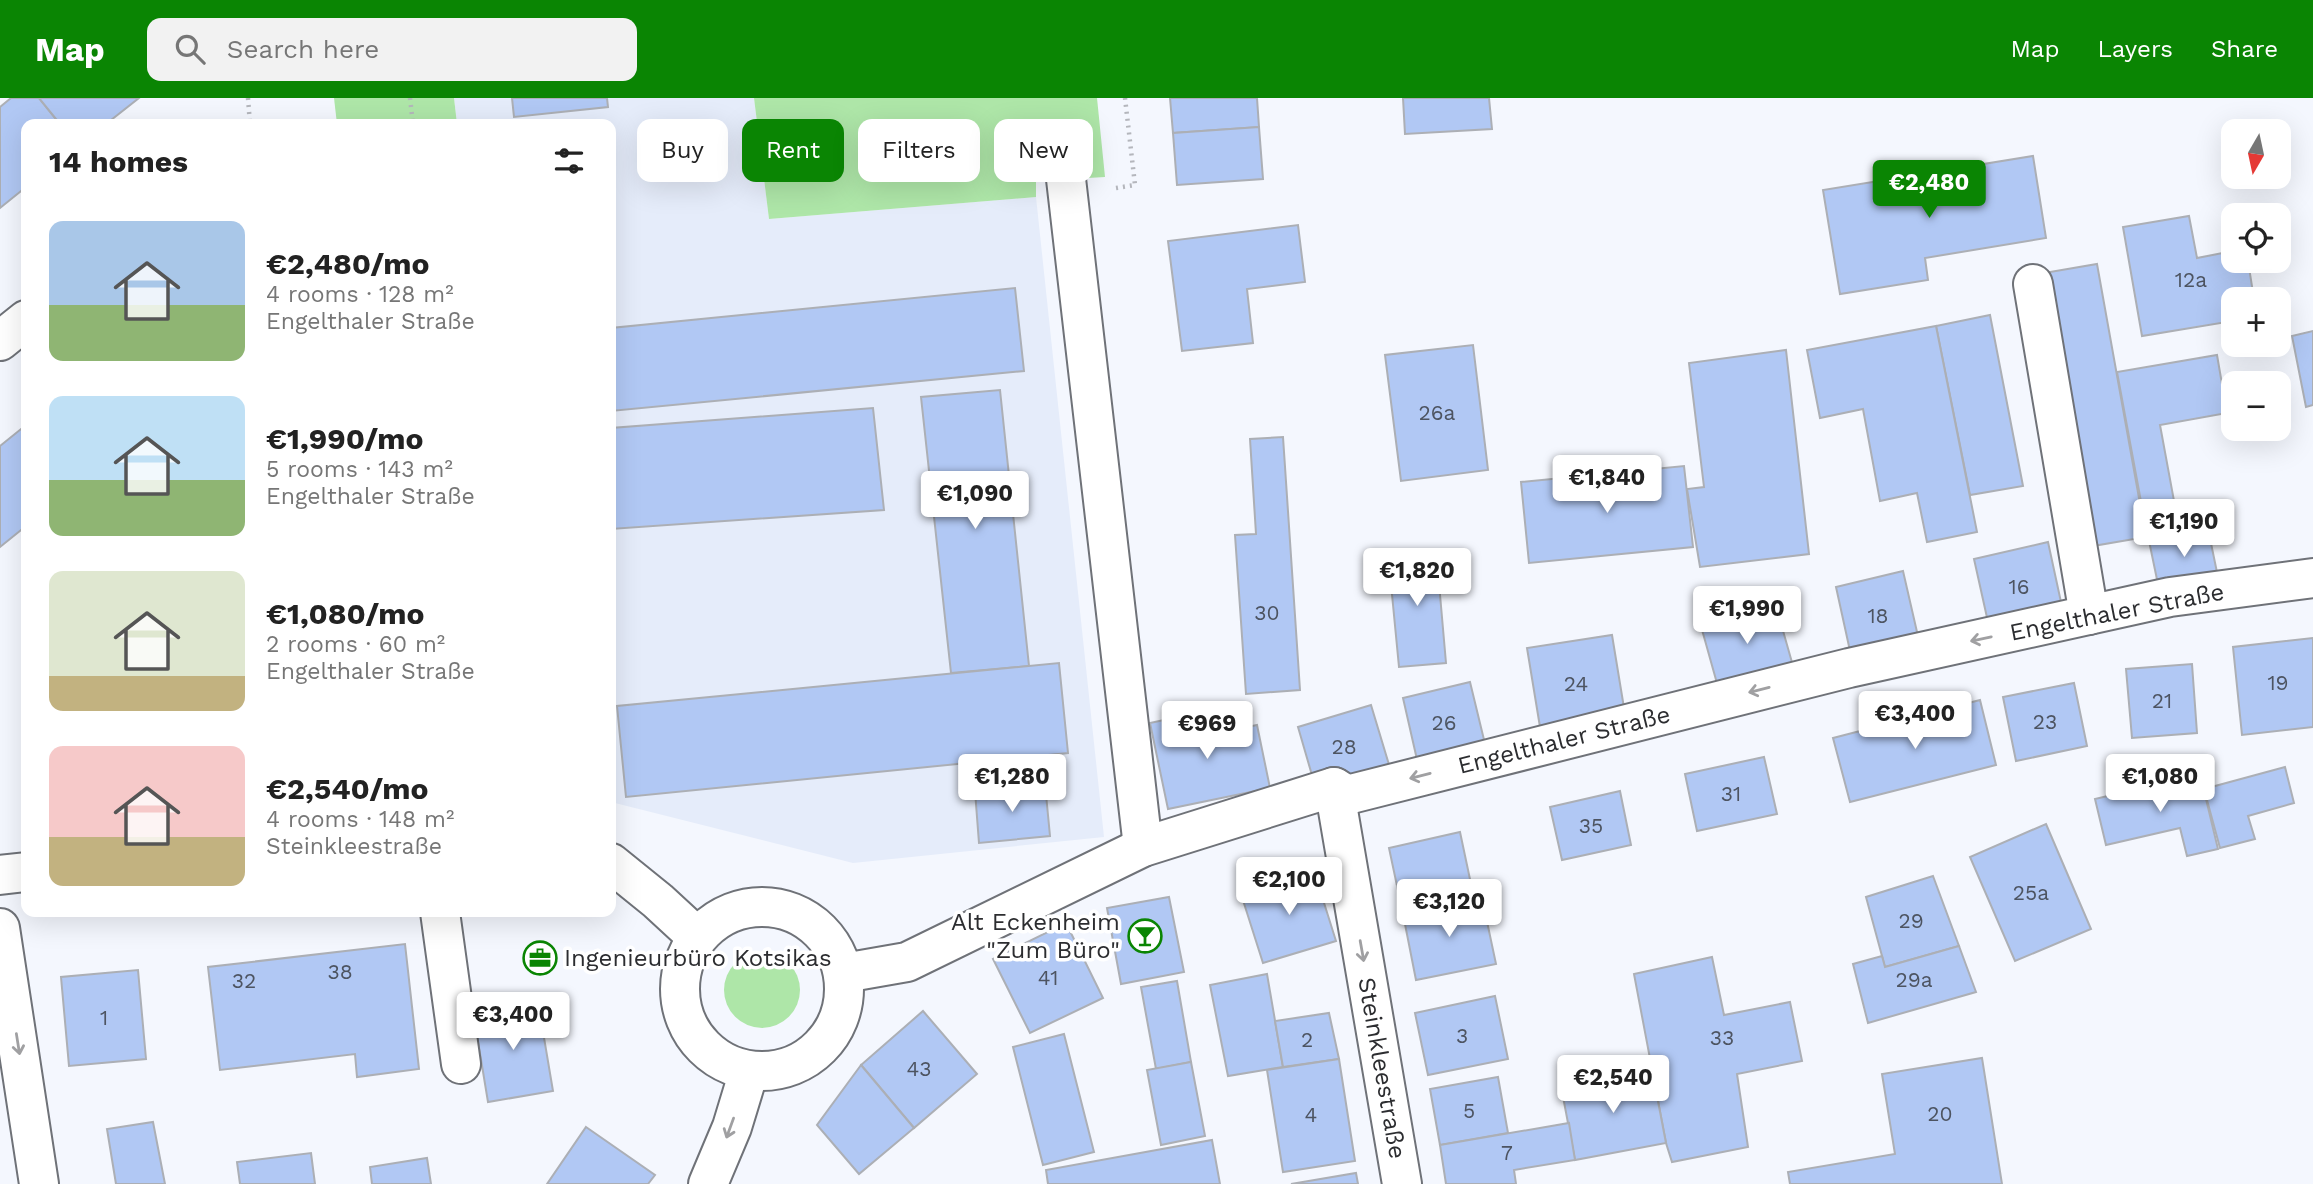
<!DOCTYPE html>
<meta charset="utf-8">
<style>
body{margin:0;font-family:"Work Sans",sans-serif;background:#f2f2f2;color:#222;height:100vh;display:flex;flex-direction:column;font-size:26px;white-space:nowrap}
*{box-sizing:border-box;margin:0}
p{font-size:23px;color:#767676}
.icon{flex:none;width:38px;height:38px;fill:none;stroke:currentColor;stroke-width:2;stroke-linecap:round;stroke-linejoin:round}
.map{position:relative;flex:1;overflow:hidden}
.panel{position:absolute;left:21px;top:21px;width:595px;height:798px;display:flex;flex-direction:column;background:#fff;border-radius:14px;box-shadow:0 7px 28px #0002}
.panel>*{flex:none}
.hud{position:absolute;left:637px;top:21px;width:665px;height:63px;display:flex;gap:14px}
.needle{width:46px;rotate:189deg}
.fabs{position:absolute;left:2221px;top:21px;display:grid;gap:14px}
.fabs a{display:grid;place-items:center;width:70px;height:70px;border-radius:14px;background:#fff;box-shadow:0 7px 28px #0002;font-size:35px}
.price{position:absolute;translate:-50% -60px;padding:0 16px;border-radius:7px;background:#fff;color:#222;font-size:23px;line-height:46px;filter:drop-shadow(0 2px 4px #0008)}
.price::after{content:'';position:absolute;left:50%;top:42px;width:21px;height:16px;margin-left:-10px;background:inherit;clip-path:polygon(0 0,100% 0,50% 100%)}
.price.current{background:#0a8503;color:#fff}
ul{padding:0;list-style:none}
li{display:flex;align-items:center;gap:21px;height:175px;padding:0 28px}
li span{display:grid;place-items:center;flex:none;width:196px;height:140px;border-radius:14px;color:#555}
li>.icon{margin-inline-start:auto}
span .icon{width:84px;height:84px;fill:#fffc;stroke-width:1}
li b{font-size:30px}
h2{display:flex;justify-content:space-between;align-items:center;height:84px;padding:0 28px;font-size:30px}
.pill{padding:0 24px;border-radius:14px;background:#fff;box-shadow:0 7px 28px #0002;font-size:24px;line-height:63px}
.pill.current{background:#0a8503;color:#fff}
header{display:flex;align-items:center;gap:42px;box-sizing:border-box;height:98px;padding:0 35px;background:#0a8503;color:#fff}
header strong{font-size:33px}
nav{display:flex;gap:38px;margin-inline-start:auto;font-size:24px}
.search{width:490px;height:63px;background:#f2f2f2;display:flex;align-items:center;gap:18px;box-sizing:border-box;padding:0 24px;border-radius:14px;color:#767676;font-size:26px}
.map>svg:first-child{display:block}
</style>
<header>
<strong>Map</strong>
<div class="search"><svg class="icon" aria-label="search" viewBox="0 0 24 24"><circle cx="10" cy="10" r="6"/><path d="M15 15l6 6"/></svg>Search here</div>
<nav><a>Map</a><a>Layers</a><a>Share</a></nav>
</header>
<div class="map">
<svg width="2313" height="1086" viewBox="0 0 2313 1086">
<rect width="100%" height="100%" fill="#f4f7fe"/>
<polygon fill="#e5ecfa" points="454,0 754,0 769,121 1036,99 1104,739 853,765 611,704 611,26 457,26"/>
<g fill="#aee6a8">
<polygon points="334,0 454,0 457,26 337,26"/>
<polygon points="754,0 1097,0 1105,79 1036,83 1036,99 769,121"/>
<circle cx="762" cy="892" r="38"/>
</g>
<g fill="#b1c8f4" stroke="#acafb5" stroke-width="2">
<polygon points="11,0 39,0 60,26 26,26 26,89 0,110 0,9"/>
<polygon points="39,0 139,0 106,26 60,26"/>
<polygon points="512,0 607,0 608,9 514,19"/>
<polygon points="1170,0 1257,0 1259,29 1173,35"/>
<polygon points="1403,0 1489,0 1492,31 1405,36"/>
<polygon points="1259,29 1263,81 1177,87 1173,35"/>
<polygon points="2033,58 2046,140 1925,160 1928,182 1840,196 1823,92"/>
<polygon points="2189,118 2197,160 2233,153 2233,163 2248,163 2254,201 2233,201 2233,223 2142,238 2123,129"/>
<polygon points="1298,127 1305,184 1247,191 1253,245 1182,253 1168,143"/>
<polygon points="2097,166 2146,439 2093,448 2044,175"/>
<polygon points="1015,190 1024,273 611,313 611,230"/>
<polygon points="1990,217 2023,388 1970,397 1936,228"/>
<polygon points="1936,228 1977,434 1927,444 1917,395 1880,403 1863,311 1820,320 1807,252"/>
<polygon points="2313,233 2313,307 2306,309 2292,238"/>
<polygon points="1473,247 1488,372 1401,383 1385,257"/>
<polygon points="1786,252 1809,456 1700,469 1687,391 1704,389 1689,265"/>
<polygon points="2217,257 2227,315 2160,327 2179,430 2147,436 2117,274"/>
<polygon points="1000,292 1029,568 951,575 921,299"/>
<polygon points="873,310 884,412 611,431 611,330"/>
<polygon points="26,327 26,428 0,449 0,348"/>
<polygon points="1283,339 1300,592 1246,596 1235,437 1256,436 1250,341"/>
<polygon points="1684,368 1693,449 1529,465 1521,384"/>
<polygon points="2207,426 2219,484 2160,496 2148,438"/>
<polygon points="2048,444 2064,518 1990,533 1974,461"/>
<polygon points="1436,451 1446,565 1399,569 1388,455"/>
<polygon points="1903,473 1920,547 1852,562 1836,489"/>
<polygon points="1774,501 1795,575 1720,596 1699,521"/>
<polygon points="1612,537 1626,622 1541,635 1527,550"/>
<polygon points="2313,540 2313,629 2242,637 2233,549"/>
<polygon points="1059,565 1068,655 626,699 617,608"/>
<polygon points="2192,566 2197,635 2132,640 2126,571"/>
<polygon points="1470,584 1486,650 1418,666 1403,600"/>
<polygon points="2074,585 2087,648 2016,663 2003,599"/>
<polygon points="1980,602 1996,667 1850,704 1833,640"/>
<polygon points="1371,607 1390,670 1316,691 1298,629"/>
<polygon points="1201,614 1206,638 1257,627 1270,690 1168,711 1150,625"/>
<polygon points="1764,659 1777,716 1697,733 1685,676"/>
<polygon points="2285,669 2294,705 2248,718 2255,741 2220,750 2204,691"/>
<polygon points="2200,676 2218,751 2187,758 2180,730 2106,747 2095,701"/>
<polygon points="1045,686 1050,738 979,745 975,693"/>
<polygon points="1620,693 1631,747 1562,762 1550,709"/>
<polygon points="2046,726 2091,831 2015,863 1970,759"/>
<polygon points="1460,734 1471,786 1400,802 1389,750"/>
<polygon points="1314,773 1336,843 1263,865 1241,796"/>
<polygon points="1933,778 1959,848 1885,869 1866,799"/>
<polygon points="1169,799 1184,874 1121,886 1107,810"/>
<polygon points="1482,800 1496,866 1416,882 1403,816"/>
<polygon points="1066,825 1103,900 1030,935 993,861"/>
<polygon points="405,846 419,971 357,979 355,956 220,972 208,869"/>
<polygon points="1959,848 1976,894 1868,925 1853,866 1882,858 1885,869"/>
<polygon points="1712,859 1724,917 1790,904 1802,963 1737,976 1748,1049 1672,1064 1666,1045 1634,876"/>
<polygon points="138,872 146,961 69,968 61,879"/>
<polygon points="1267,876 1283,969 1228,978 1210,887"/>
<polygon points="1177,883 1191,964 1156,971 1141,889"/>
<polygon points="1495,898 1508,961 1428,977 1415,915"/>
<polygon points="538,904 553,993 488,1004 473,913"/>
<polygon points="923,913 977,976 914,1030 861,967"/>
<polygon points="1329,915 1339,961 1283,969 1275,923"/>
<polygon points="1064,936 1094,1054 1043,1067 1013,949"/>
<polygon points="1982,960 2002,1086 1790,1086 1788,1074 1895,1056 1882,976"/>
<polygon points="1339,961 1355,1063 1283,1074 1267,972"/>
<polygon points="1191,964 1205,1038 1161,1047 1147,972"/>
<polygon points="861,967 914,1030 859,1076 817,1027"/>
<polygon points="1652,972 1666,1045 1575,1062 1561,988"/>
<polygon points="1498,979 1508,1035 1440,1047 1430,991"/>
<polygon points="153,1024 165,1086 116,1086 107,1031"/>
<polygon points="1569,1025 1575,1062 1514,1072 1516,1086 1446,1086 1440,1047"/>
<polygon points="586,1029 655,1077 648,1086 547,1086"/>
<polygon points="1212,1042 1220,1086 1048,1086 1046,1072"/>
<polygon points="311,1055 315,1086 240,1086 237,1064"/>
<polygon points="427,1060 431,1086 372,1086 370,1069"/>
<polygon points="1356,1075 1358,1086 1291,1086"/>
</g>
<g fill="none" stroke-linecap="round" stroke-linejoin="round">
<defs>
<g id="minor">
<polyline points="1066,81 1143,749"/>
<polyline points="2033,186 2089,517"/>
<polyline points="0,243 26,222"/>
<polyline points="1334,689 1402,1086"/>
<polyline points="611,765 658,803 697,839"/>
<polyline points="0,777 26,774"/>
<circle cx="762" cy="891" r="82"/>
<polyline points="440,814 461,966"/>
<polyline points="0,830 39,1086"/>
<polyline points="844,875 907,864 1143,749 1334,689 1347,697 1849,570 2170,499 2313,480"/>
<polyline points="708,1086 732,1029 749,973"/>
</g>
</defs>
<use href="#minor" stroke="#6f7278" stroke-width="42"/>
<g stroke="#b4b6bc" stroke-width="4.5" stroke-dasharray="2 5" stroke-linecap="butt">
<polyline points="248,0 250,26"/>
<polyline points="410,0 413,26"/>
<polyline points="1116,90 1135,87 1125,0"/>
</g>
<use href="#minor" stroke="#fff" stroke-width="38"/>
</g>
<defs><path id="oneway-shaft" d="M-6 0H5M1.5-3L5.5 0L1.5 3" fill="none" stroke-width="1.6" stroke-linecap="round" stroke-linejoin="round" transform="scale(1.75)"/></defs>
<g stroke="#a0a0a2">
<use href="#oneway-shaft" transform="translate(1981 541) rotate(168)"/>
<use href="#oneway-shaft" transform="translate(1759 592) rotate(166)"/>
<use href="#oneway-shaft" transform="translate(1420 678) rotate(166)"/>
<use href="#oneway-shaft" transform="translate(1362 853) rotate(80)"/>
<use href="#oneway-shaft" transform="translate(18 946) rotate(81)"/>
<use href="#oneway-shaft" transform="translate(730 1030) rotate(110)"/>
</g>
<defs>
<symbol id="bar-ring" viewBox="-11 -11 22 22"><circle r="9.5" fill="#fff" stroke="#0a8503" stroke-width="1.5"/><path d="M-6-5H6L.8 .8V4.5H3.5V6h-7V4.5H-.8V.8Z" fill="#0a8503"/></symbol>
<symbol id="office-ring" viewBox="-11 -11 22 22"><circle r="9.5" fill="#fff" stroke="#0a8503" stroke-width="1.5"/><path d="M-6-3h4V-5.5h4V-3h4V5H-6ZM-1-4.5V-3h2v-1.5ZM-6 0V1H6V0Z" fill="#0a8503"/></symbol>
</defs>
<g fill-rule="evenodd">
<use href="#bar-ring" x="1126" y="819" width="38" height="38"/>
<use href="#office-ring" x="521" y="841" width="38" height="38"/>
</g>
<g text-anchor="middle" stroke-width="7" stroke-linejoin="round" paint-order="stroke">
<g font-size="21" fill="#4d5461">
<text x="2191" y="189">12a</text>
<text x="1437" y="322">26a</text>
<text x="2019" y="496">16</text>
<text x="1267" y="522">30</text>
<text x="1878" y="525">18</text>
<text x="2278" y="592">19</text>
<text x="1576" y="593">24</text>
<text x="2162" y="610">21</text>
<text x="2045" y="631">23</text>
<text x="1444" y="632">26</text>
<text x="1344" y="656">28</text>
<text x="1731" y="703">31</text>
<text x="1591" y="735">35</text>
<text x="2031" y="802">25a</text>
<text x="1911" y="830">29</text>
<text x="340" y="881">38</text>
<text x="1048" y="887">41</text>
<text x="1914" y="889">29a</text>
<text x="244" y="890">32</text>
<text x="104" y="927">1</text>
<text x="1462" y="945">3</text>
<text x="1722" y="947">33</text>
<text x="1307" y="949">2</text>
<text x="919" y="978">43</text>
<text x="1469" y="1020">5</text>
<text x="1940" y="1023">20</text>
<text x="1311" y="1024">4</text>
<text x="1507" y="1062">7</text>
</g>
<g font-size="24" fill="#2c2d30" stroke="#fff">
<text transform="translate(2117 514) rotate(-11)" y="8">Engelthaler Straße</text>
<text transform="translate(1564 642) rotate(-14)" y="8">Engelthaler Straße</text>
<text transform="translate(1382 970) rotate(80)" y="8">Steinkleestraße</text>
</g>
<g font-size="24" fill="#2c2d30" stroke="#fff" text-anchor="end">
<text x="1120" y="832">Alt Eckenheim<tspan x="1120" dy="28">"Zum Büro"</tspan></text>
<text x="564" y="868" text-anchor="start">Ingenieurbüro Kotsikas</text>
</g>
</g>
</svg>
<div class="fabs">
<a><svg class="needle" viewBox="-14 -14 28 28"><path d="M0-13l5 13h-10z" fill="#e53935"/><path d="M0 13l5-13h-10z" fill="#767676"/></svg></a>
<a><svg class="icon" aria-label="locate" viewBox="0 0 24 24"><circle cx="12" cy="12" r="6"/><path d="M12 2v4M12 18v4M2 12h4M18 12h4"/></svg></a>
<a>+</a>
<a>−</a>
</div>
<b class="price current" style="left:1929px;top:122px">€2,480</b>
<b class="price" style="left:1607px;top:417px">€1,840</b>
<b class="price" style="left:975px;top:433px">€1,090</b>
<b class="price" style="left:2184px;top:461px">€1,190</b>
<b class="price" style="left:1417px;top:510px">€1,820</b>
<b class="price" style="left:1747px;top:548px">€1,990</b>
<b class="price" style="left:1915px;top:653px">€3,400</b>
<b class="price" style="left:1207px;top:663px">€969</b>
<b class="price" style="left:1012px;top:716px">€1,280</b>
<b class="price" style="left:2160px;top:716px">€1,080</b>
<b class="price" style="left:1289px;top:819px">€2,100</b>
<b class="price" style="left:1449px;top:841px">€3,120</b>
<b class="price" style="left:513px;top:954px">€3,400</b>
<b class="price" style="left:1613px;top:1017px">€2,540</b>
<div class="hud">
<a class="pill">Buy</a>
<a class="pill current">Rent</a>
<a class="pill">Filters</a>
<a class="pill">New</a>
</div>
<section class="panel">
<h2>14 homes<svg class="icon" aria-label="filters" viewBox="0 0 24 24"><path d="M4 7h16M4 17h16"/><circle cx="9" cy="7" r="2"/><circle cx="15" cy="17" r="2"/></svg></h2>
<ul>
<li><span style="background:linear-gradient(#a9c7e8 60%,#8fb573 0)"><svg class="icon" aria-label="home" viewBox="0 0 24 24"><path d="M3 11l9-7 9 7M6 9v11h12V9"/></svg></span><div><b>€2,480/mo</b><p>4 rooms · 128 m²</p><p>Engelthaler Straße</p></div></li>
<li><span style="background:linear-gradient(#bfe0f5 60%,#8fb573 0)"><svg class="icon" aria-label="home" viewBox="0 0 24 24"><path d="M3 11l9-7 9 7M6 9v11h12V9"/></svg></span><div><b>€1,990/mo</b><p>5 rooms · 143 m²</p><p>Engelthaler Straße</p></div></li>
<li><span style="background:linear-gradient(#dfe7d0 75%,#c2b280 0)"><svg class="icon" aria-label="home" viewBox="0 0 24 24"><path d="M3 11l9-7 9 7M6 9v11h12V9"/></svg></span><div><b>€1,080/mo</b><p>2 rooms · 60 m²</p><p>Engelthaler Straße</p></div></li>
<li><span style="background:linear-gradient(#f6c9c9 65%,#c2b280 0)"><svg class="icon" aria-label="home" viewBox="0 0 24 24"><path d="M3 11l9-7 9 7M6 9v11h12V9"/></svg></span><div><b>€2,540/mo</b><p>4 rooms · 148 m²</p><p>Steinkleestraße</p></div></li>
</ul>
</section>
</div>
